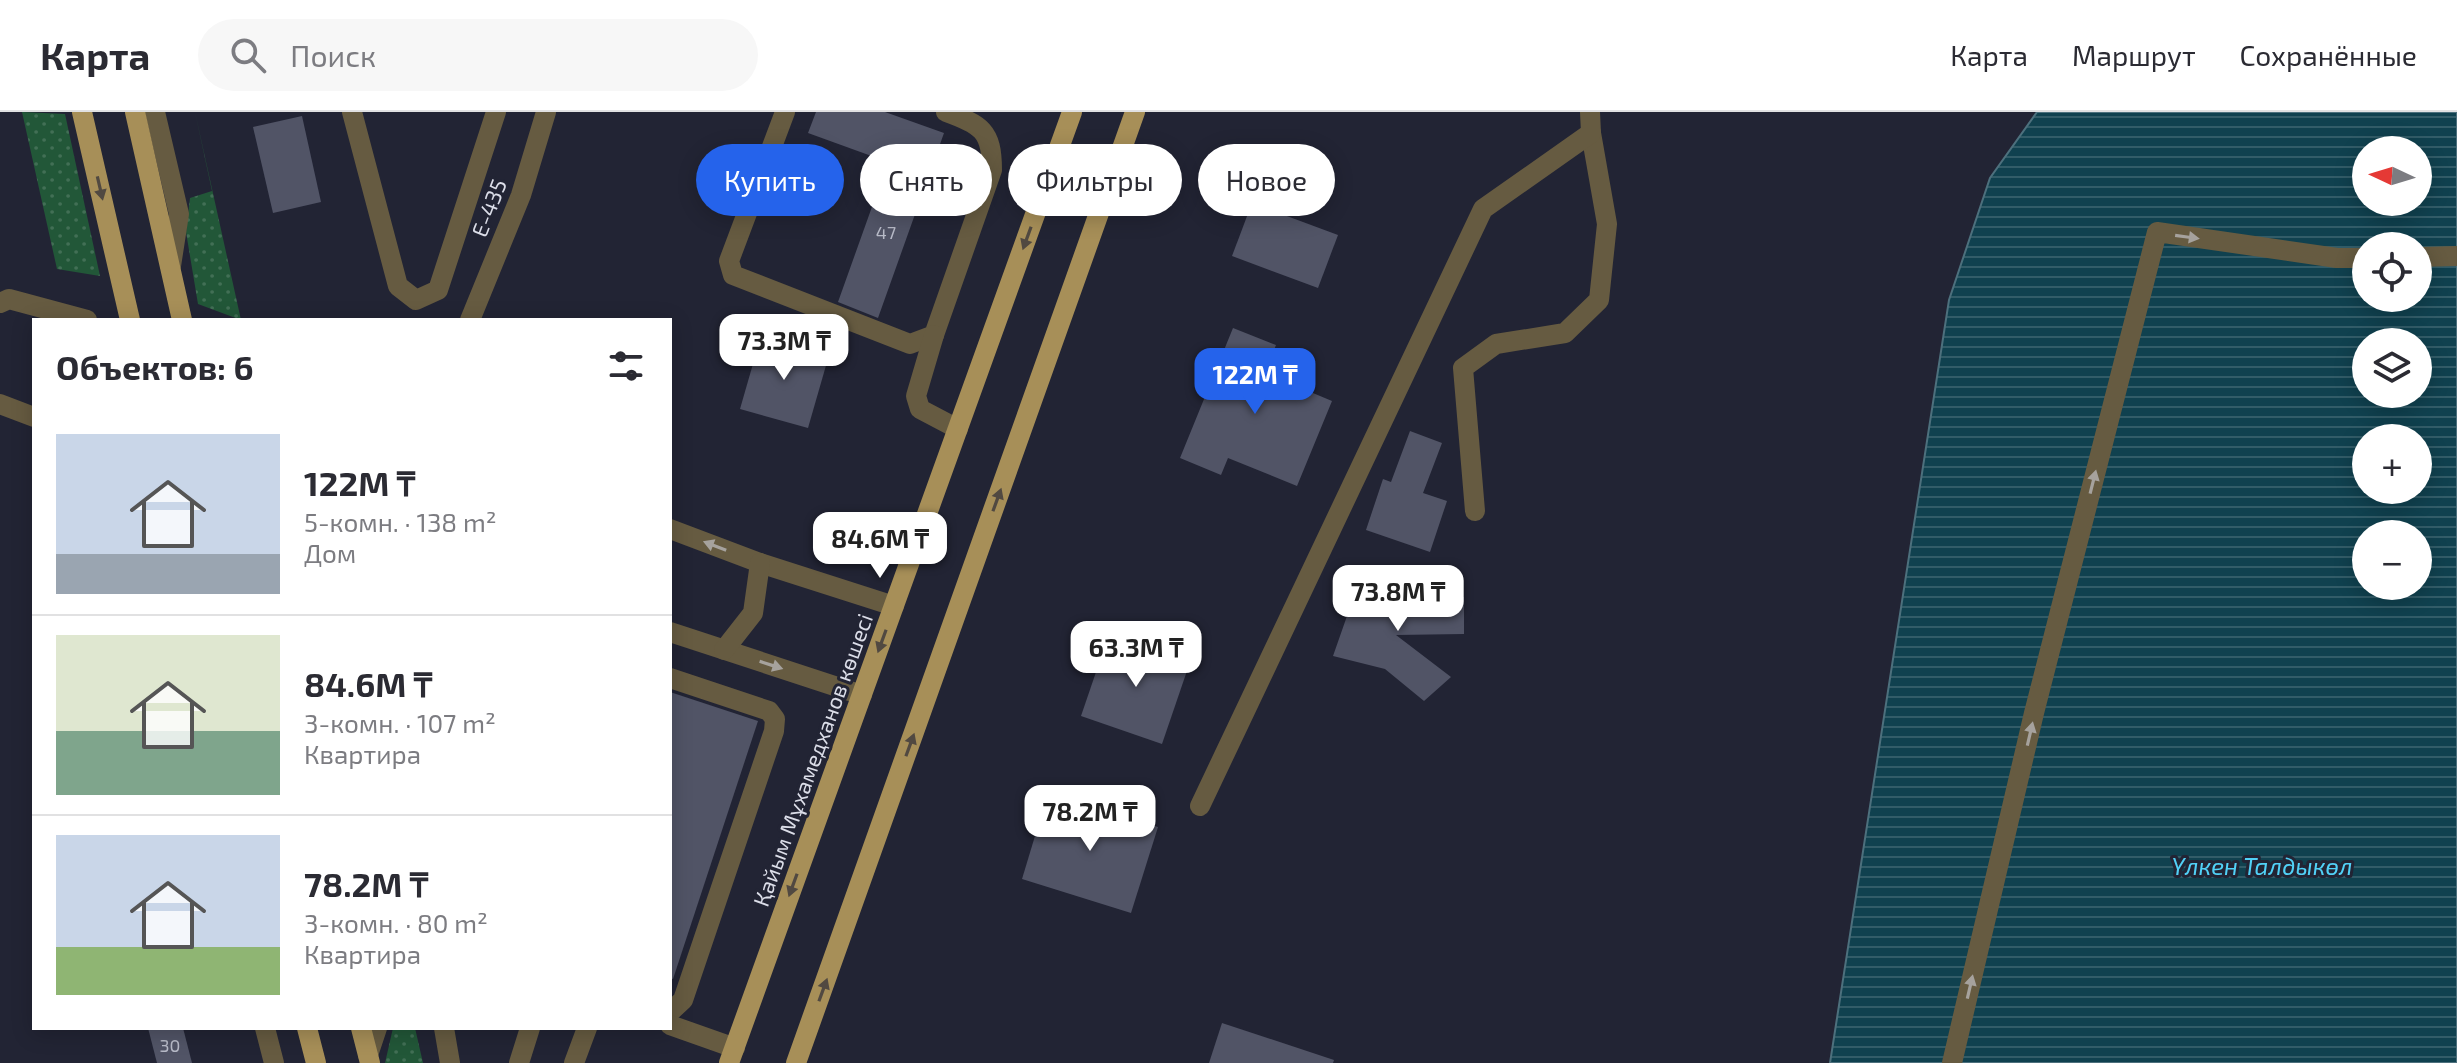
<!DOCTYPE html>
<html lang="ru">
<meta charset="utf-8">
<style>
body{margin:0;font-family:"Exo 2",sans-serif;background:#f7f7f7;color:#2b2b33;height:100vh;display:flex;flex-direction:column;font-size:30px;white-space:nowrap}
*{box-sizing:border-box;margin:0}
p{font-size:26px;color:#7c7c81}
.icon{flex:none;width:44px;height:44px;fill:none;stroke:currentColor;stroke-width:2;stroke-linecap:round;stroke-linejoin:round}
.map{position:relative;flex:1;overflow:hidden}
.details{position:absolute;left:32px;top:206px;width:640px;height:712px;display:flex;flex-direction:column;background:#fff;border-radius:0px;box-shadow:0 4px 20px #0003}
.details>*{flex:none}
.hud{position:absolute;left:696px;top:32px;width:760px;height:72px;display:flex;gap:16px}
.needle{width:52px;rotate:274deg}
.buttons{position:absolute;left:2352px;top:24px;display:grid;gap:16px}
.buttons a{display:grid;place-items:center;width:80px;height:80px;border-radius:50%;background:#fff;box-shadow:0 4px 20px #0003;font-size:40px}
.price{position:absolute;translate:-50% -68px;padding:0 18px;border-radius:16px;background:#fff;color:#222;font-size:26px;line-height:52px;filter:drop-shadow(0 2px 4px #0008)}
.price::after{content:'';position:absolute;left:50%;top:48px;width:24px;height:18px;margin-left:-12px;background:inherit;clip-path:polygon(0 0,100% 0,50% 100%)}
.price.current{background:#2563eb;color:#fff}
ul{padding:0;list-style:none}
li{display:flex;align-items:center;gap:24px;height:200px;padding:0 24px}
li+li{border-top:2px solid #e1e1e2}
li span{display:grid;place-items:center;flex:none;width:224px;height:160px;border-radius:0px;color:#555}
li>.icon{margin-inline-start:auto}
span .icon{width:96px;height:96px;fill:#fffc;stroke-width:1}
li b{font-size:34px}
h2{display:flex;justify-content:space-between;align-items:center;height:96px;padding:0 24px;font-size:34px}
.tag{padding:0 28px;border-radius:36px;background:#fff;box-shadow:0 4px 20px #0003;font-size:28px;line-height:72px}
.tag.current{background:#2563eb;color:#fff}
header{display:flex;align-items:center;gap:48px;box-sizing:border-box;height:112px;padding:0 40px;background:#fff;border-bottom:2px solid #e1e1e2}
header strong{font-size:38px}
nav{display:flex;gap:44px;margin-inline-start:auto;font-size:28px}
.search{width:560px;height:72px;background:#f7f7f7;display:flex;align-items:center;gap:20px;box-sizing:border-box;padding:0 28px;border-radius:44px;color:#7c7c81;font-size:30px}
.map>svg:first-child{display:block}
</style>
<header>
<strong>Карта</strong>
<div class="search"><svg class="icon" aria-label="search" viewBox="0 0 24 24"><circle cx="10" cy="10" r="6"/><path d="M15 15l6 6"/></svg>Поиск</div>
<nav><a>Карта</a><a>Маршрут</a><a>Сохранённые</a></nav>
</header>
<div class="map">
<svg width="2457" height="951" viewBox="0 0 2457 951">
<defs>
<pattern id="grass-dots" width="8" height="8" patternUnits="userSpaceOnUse" patternTransform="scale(2)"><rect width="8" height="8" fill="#225738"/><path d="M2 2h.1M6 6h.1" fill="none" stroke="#426f55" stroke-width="1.8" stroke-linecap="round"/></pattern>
<pattern id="water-rules" width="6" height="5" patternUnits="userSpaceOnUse" patternTransform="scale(2)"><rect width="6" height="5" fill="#10414f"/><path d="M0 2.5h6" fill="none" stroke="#325c68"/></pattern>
</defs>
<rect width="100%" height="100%" fill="#222434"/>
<g fill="url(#grass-dots)">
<polygon points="22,0 65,2 100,164 57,157"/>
<polygon points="195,0 241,208 198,192 186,120 190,86 212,79"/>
<polygon points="393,916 415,916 423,951 385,951"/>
</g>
<path fill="url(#water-rules)" stroke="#4d707d" stroke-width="2" fill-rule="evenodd" d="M2037 0H2457V951H1830L1949 188 1990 66ZM2366 38H2418V90H2366ZM2366 134H2418V186H2366ZM2366 230H2418V282H2366ZM2366 326H2418V378H2366ZM2366 422H2418V474H2366Z"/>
<g fill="#515466">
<polygon points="816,0 885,0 944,21 878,206 838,190 888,50 808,21"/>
<polygon points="302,4 321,90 273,101 253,15"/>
<polygon points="1252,91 1338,123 1318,176 1232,144"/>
<polygon points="1233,216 1276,233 1265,261 1332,289 1297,374 1228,346 1221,363 1180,346"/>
<polygon points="761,224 829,243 808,316 740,297"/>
<polygon points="1410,319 1442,331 1423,381 1447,389 1430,440 1366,418 1383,367 1391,370"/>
<polygon points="1361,464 1417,484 1464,485 1464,522 1396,523 1451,565 1424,589 1385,557 1333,544"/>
<polygon points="1109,522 1190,550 1162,632 1081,604"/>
<polygon points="670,580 758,609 673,867 670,866"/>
<polygon points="1048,681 1158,715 1131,801 1022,767"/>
<polygon points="1222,911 1334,948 1333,951 1209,951"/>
<polygon points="148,916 183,916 192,951 157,951"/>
</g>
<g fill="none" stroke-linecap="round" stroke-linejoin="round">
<g stroke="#665b41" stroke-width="20">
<polyline points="155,0 179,102 171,154"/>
<polyline points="352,0 398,174 416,188 438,178 496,0"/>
<path d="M785 0 729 149 733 163 910 232 934 223 992 58C992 18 981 13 946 0"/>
<polyline points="2418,145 2457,144"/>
<polyline points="0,191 9,187 87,208"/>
<polyline points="470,208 521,83 546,0"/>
<polyline points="934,223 916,284 920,297 958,317"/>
<polyline points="0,292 34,305"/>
<polyline points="1475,399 1463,256 1496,232 1565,221 1599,188 1607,112 1591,21"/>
<polyline points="670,417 760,451 894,494"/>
<polyline points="670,520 862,583"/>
<polyline points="724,538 753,501 760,451"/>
<polyline points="670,566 769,599 775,607 774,619 683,888 670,900"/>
<polyline points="1200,694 1483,97 1591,21 1590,0"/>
<polyline points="670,913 735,936"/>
<polyline points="265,916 274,951"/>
<polyline points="444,916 450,951"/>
<polyline points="368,943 377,916"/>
<polyline points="519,951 530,916"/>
<polyline points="574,951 587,916"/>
<polyline points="1952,951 2034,601 2157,120 2337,146 2366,146"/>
</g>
<g stroke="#a78f58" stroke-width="20">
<polyline points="82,0 130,208"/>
<polyline points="135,0 182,208"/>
<polyline points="307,916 316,951"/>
<polyline points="361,916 370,951"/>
<polyline points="729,951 1072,0"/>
<polyline points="796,951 1135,0"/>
</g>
</g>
<defs><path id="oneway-solid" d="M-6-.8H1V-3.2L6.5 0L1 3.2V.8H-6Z" transform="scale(2)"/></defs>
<g fill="#514941">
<use href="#oneway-solid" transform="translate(100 76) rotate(77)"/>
<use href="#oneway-solid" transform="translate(1027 126) rotate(110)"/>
<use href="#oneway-solid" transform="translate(997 388) rotate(-70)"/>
<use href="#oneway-solid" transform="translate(882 529) rotate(110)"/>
<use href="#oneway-solid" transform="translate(910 633) rotate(-70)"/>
<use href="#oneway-solid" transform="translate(793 773) rotate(110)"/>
<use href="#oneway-solid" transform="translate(823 878) rotate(-70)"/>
</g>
<g fill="#a6a29d">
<use href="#oneway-solid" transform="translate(2187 125) rotate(8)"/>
<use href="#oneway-solid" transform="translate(2093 370) rotate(-76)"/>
<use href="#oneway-solid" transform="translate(715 434) rotate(-159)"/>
<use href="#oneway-solid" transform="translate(771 553) rotate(18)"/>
<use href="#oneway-solid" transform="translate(2030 622) rotate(-77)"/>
<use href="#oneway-solid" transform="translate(1970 875) rotate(-77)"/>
</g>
<g text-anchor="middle" stroke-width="6" stroke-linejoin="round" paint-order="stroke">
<g font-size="18" fill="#b8bbc8">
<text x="886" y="127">47</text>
<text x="170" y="940">30</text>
</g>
<g font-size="22" fill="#dbdde8" stroke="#222434">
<text transform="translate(489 96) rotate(-69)" y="8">Е-435</text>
<text transform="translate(813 648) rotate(-70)" y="8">Қайым Мұхамедханов көшесі</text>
</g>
<g font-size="24" font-style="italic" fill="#51d1f7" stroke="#222434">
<text x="2262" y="763">Үлкен Талдыкөл</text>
</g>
</g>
</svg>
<div class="buttons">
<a><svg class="needle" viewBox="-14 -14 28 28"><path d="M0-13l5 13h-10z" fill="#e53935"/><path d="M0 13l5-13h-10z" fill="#7c7c81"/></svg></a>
<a><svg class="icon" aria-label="locate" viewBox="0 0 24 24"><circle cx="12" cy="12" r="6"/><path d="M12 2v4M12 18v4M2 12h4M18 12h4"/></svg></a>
<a><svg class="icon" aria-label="layers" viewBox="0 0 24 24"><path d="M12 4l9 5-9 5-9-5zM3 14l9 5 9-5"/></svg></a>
<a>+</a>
<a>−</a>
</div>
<b class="price" style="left:784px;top:270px">73.3M ₸</b>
<b class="price current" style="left:1255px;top:304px">122M ₸</b>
<b class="price" style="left:880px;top:468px">84.6M ₸</b>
<b class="price" style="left:1398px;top:521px">73.8M ₸</b>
<b class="price" style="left:1136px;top:577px">63.3M ₸</b>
<b class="price" style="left:1090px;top:741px">78.2M ₸</b>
<div class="hud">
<a class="tag current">Купить</a>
<a class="tag">Снять</a>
<a class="tag">Фильтры</a>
<a class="tag">Новое</a>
</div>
<section class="details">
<h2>Объектов: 6<svg class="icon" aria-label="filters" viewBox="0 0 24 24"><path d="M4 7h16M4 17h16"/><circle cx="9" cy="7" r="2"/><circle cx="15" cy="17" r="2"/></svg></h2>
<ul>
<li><span style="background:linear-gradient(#c9d6e8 75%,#9aa5b1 0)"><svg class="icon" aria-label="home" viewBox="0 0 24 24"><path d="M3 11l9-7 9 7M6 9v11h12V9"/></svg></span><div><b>122M ₸</b><p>5-комн. · 138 m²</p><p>Дом</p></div></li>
<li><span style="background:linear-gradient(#dfe7d0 60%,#7fa58c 0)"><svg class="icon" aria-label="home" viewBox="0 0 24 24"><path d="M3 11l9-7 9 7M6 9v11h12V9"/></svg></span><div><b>84.6M ₸</b><p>3-комн. · 107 m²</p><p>Квартира</p></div></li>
<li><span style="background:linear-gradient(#c9d6e8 70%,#8fb573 0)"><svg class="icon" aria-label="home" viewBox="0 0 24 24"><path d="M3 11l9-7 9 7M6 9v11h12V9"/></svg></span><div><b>78.2M ₸</b><p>3-комн. · 80 m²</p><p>Квартира</p></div></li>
</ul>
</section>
</div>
